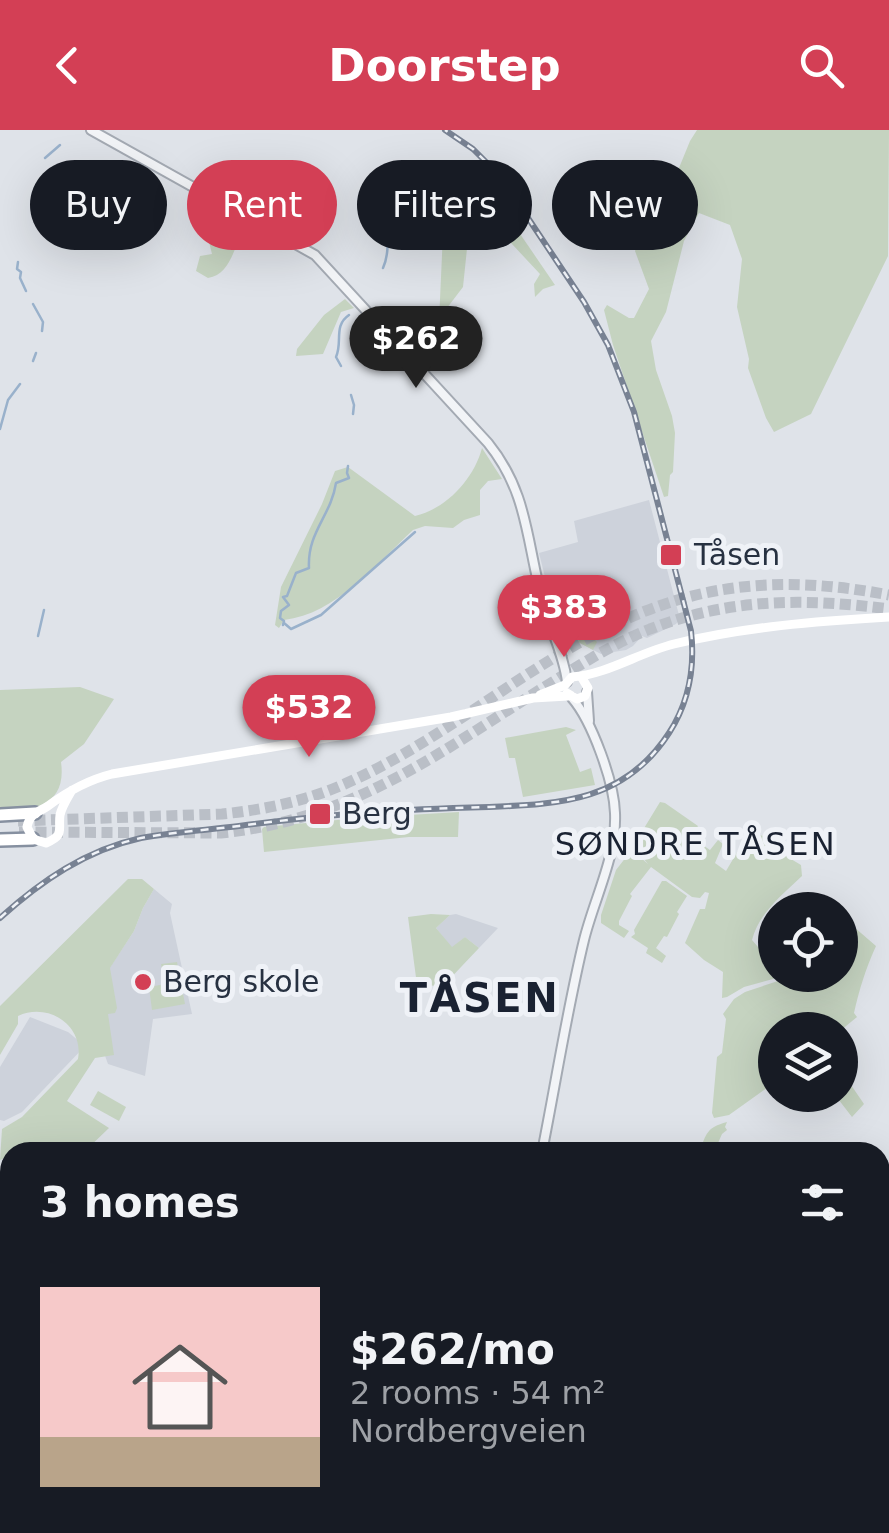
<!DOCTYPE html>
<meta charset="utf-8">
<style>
body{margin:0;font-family:"DejaVu Sans",sans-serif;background:#242831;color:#f1f3f6;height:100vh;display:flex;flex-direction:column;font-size:38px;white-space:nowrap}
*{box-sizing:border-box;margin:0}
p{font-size:32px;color:#9ea1a6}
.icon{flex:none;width:55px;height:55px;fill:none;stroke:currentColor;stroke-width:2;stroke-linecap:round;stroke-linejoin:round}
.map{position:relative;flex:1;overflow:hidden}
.panel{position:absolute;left:0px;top:1012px;width:890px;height:392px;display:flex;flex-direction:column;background:#171b24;border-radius:30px 30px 0 0;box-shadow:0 10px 40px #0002}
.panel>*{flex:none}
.banner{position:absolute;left:30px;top:30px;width:830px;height:90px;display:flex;gap:20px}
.fabs{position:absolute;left:758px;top:762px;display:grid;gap:20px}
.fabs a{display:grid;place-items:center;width:100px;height:100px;border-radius:50%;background:#171b24;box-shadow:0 10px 40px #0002;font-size:50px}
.price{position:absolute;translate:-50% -85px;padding:0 22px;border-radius:35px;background:#d33f55;color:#fff;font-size:32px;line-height:65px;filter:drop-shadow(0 2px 5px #0008)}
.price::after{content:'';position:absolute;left:50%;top:60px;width:30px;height:22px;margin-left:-15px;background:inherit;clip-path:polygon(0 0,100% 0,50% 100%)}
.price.active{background:#222;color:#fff}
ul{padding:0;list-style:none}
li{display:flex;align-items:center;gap:30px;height:250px;padding:0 40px}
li+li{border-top:2px solid #363941}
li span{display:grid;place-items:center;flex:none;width:280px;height:200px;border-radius:0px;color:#555}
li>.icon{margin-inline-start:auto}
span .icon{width:120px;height:120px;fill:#fffc;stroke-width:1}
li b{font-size:42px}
h2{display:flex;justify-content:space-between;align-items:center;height:120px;padding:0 40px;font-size:42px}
.pill{padding:0 35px;border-radius:45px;background:#171b24;box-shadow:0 10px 40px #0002;font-size:35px;line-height:90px}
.pill.active{background:#d33f55;color:#fff}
header{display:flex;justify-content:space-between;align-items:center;height:130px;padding:0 40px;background:#d33f55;color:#fff;font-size:45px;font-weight:600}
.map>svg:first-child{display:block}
</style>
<header><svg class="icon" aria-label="back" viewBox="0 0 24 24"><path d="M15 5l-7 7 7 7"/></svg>Doorstep<svg class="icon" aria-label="search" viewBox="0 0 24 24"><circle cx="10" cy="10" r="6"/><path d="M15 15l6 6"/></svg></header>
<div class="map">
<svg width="889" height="1403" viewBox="0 0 889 1403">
<rect width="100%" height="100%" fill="#dfe3e9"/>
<g fill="#cdd2db">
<polygon points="649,370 680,489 676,494 647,508 642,506 633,516 626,520 601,524 563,504 555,487 539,423 578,412 574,391"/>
<polygon points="154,759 172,774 170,783 192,884 153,889 145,946 108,934 99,909 107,842 134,801 143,778"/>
<polygon points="456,784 498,798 479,818 465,807 452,818 436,798 450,785"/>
<polygon points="30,887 68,902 85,916 22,982 4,991 0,990 0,937"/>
</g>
<g fill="#c5d3c0">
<polygon points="697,0 889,0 888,126 811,284 774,302 766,288 748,238 749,229 737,177 742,129 730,95 699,83 684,111 666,182 651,211 656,240 672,286 675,303 673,342 670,345 668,366 664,367 613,215 604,180 607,175 629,188 634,188 649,159 635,121 655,75 672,55 690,11"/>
<polygon points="486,54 555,155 543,159 535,167 534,154 540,144 482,82 470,90 463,157 447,178 460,198 450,203 439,192 444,80"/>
<path d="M221 74 259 95 256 98 244 100C233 118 231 144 208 148L196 141 200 126 212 124 206 100Z"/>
<polygon points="345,169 354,178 341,182 323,224 296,226 297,219 324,185"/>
<path d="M482 318 502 349 488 351 480 360V385L464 390 453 398 425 396 413 400C376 434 336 484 284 490L279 498 275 495 281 457 322 374 335 341 348 337 415 386C446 379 474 349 482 318Z"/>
<polygon points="571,471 606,490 595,510 597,512 593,520 578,512 583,503 560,491"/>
<path d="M80 557 114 569 84 614 61 632C67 675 35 681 0 682V560Z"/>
<polygon points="566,597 576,600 566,605 580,642 591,638 595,655 523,667 515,628 509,628 505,608"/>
<path d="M660 672 665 673 698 696 691 707 710 720 718 710 723 714 715 733 726 741 749 702 774 709 786 726 801 735 802 746C782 765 759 783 752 810L775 837V845L784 846 744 857 727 867 722 868 723 842 704 830 685 813 700 779H705L709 763 705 762 700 768 692 767 651 737 630 764 632 766 619 791V795L629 801 624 808 601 793V785L616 740 630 722 633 721 648 734 643 728 647 722 635 713Z"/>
<polygon points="459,682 458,707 409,707 264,722 262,699 264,697 358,688"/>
<path d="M128 749H142L154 759 143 778 134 801 110 838 117 878 115 883 108 884 114 925 95 928 67 971 109 998 84 1022H23L18 1019 16 1022H10V1026L0 1030 2 999 22 987 78 929C84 895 48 872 18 886V894L0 925V876Z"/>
<polygon points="662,751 666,751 687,766 677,782 679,784 667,807 664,806 656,818 666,826 662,833 646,823 648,818 631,807 635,804 634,800"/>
<polygon points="431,784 450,785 436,798 452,817 465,807 479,818 443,856 417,855 408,787"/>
<path d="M854 797 876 816C866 838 859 860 854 883L857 887 840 901 775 900V945L770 949 771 955 729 985 714 988 712 983 717 927 722 923 726 889 723 884 734 869 745 862 796 845H840V809Z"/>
<polygon points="177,832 185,874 152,880 149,857 165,854 161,834"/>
<polygon points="840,939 864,974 852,987 835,965 840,965"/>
<polygon points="98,961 126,977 119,991 90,975"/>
<path d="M727 992 725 997 727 1000 722 1004 714 1022H699C707 1003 706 998 727 992Z"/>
<polygon points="889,1219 889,1403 530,1403 550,1395 880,1395 880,1226"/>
</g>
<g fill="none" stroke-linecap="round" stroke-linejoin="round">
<g stroke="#99b1cb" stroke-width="2.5">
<polyline points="45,28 60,15"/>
<polyline points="33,72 33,64"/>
<polyline points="18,132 17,139 21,142 20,148 26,161"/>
<path d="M383 138C391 120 386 102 386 82"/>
<polyline points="33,174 43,192 42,201"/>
<polyline points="33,231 36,223"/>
<path d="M341 236 336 227C343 211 333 196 349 185"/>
<polyline points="351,265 354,275 353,284"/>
<polyline points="0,299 8,270 20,254"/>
<polyline points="284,493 291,499 321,485 415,402"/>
<path d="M283 495 284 491 280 488 281 481 289 475 283 467 287 466 296 443 309 438C307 402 331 386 336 353L349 348 347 343 348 336"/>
<polyline points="38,506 44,480"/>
</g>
<g stroke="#babfc7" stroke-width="11" stroke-dasharray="11 5.5" stroke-linecap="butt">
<path d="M18 691 222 684C262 680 302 672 340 656 456 607 550 510 671 472 743 449 816 451 889 465"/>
<path d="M19 702 221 703C346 690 428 631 530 566 569 542 607 516 650 499 730 468 805 468 889 479"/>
</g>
<defs>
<g id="tertiary">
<path d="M91 0 315 125 488 313C530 365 526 415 544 476 551 502 564 525 567 552"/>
<polyline points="587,562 589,591"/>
<path d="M542 1022C556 952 567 880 584 810 594 769 617 726 615 683 614 652 592 591 572 568"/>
<polyline points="474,1403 475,1395"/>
</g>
<g id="trunk">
<polyline points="0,685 35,683"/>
<polyline points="0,710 33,709"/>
</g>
</defs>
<use href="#tertiary" stroke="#a4aab3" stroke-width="12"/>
<use href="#trunk" stroke="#8690a0" stroke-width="16"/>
<use href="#tertiary" stroke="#f2f4f7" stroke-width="8"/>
<g stroke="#fff" stroke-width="9">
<polyline points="567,563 577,569 585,566 588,558 582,548"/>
<path d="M540 565 565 555 572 547C608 544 638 523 674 514 743 497 818 491 889 487"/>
<path d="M72 660C68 667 62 676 60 685 58 700 65 705 46 713L33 709 27 697C30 683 37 683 48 676 68 661 88 650 112 644L451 587 533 568 568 566"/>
</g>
<use href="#trunk" stroke="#fff" stroke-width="11"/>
<defs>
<path id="rail" d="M0 788C41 751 86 720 141 708 174 702 207 700 239 696 284 690 330 685 375 682 413 679 451 678 489 677 562 674 625 671 669 603 689 572 695 536 691 501L634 282 608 215 584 172 500 46 473 19 445 0"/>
</defs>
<use href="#rail" stroke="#788293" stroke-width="6"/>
<use href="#rail" stroke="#eff2f7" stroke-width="2.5" stroke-dasharray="8" stroke-linecap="butt"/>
</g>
<g fill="#d33f55" stroke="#eff2f7" stroke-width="4">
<rect x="659" y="413" width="24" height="24" rx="5"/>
<rect x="308" y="672" width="24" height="24" rx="5"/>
<circle cx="143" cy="852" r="10"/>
</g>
<g text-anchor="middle" stroke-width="10" stroke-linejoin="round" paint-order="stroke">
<g font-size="30" fill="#273141" stroke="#eff2f7" text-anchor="start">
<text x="694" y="435">Tåsen</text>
<text x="342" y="694">Berg</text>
<text x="163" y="862">Berg skole</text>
</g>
<g font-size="32" letter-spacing="2.5" fill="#1a2232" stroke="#eff2f7">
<text x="696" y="725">SØNDRE TÅSEN</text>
</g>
<g font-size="40" font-weight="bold" letter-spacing="2.5" fill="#1a2232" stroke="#eff2f7">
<text x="480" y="882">TÅSEN</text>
</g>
</g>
</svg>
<div class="fabs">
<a><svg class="icon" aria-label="locate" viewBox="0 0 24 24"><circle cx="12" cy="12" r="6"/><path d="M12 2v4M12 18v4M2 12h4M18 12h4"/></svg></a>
<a><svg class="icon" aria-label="layers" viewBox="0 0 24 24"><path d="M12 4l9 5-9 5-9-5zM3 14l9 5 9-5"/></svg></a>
</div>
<b class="price active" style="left:416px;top:261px">$262</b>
<b class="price" style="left:564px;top:530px">$383</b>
<b class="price" style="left:309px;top:630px">$532</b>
<div class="banner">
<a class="pill">Buy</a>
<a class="pill active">Rent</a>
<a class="pill">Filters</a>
<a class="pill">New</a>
</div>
<section class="panel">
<h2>3 homes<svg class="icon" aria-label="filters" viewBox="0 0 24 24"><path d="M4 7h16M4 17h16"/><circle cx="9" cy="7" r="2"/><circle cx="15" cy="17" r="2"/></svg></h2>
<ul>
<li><span style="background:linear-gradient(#f6c9c9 75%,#b9a48a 0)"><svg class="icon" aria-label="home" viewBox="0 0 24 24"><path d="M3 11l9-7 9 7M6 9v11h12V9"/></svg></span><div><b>$262/mo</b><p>2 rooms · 54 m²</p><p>Nordbergveien</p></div></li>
</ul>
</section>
</div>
